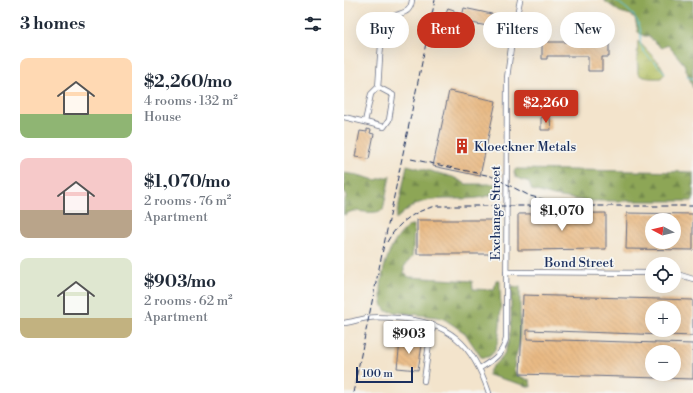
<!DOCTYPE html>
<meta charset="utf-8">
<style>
body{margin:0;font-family:"Libre Bodoni",serif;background:#f6f6f7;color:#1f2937;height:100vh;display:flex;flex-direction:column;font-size:15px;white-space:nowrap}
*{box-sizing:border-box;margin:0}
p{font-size:13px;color:#747a83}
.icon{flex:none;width:22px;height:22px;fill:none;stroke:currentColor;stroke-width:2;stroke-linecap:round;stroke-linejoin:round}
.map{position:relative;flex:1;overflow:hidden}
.drawer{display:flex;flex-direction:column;background:#fff;width:344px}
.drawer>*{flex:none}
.hud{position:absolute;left:12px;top:12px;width:277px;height:36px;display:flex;gap:8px}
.needle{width:26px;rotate:277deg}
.buttons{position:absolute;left:301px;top:213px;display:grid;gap:8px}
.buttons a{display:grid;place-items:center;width:36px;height:36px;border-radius:50%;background:#fff;box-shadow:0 4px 16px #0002;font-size:20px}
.scale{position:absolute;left:12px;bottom:10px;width:57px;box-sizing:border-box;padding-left:4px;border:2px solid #1b2f5e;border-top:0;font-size:11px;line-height:14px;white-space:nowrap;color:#1b2f5e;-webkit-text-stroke:3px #f6f6f2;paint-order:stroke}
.price{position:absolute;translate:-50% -34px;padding:0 9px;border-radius:4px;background:#fff;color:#222;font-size:13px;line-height:26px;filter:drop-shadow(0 1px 2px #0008)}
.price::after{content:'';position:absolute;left:50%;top:24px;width:12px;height:9px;margin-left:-6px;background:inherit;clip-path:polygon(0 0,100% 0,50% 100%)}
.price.current{background:#c8321e;color:#fff}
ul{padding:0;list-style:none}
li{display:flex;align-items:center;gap:12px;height:100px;padding:0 20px}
li span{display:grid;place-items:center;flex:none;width:112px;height:80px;border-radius:8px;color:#555}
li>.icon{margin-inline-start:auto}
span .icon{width:48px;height:48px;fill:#fffc;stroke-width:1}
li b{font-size:17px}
h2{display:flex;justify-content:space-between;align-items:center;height:48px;padding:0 20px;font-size:17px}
.pill{padding:0 14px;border-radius:18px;background:#fff;box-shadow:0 4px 16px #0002;font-size:14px;line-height:36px}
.pill.current{background:#c8321e;color:#fff}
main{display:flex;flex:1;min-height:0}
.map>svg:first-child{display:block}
</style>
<main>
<section class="drawer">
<h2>3 homes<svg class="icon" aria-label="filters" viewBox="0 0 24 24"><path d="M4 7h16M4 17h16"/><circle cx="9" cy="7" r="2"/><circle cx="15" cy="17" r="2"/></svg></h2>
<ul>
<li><span style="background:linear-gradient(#ffd9b3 70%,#8fb573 0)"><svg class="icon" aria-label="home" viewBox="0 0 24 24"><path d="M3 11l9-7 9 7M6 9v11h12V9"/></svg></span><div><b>$2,260/mo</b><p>4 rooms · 132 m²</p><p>House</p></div></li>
<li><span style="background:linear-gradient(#f6c9c9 65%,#b9a48a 0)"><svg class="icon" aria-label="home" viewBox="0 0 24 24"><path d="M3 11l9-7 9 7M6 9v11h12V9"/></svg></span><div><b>$1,070/mo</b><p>2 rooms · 76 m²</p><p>Apartment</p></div></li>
<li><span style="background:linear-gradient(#dfe7d0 75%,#c2b280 0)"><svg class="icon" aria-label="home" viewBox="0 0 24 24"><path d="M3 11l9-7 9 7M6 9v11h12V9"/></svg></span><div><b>$903/mo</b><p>2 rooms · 62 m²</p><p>Apartment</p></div></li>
</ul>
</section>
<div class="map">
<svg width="349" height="393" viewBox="0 0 349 393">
<defs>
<pattern id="forest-firs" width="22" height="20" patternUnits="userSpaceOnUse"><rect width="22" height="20" fill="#8da657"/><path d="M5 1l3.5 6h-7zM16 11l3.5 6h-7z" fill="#72884b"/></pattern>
<pattern id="wetland-marsh" width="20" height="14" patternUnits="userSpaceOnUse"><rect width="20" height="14" fill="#b2bf61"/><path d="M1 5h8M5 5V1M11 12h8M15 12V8" fill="none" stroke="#98a457"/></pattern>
<pattern id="building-back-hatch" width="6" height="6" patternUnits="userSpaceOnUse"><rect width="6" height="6" fill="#e9ba84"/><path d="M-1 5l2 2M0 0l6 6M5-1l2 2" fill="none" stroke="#c7a074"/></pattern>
</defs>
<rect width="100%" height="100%" fill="#f6f6f2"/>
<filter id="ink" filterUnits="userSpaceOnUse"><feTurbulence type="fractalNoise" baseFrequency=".025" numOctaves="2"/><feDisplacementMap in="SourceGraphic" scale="8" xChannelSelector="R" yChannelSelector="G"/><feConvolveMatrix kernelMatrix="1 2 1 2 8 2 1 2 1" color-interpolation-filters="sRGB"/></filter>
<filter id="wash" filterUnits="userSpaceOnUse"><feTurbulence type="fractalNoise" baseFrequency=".012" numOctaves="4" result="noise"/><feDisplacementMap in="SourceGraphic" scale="16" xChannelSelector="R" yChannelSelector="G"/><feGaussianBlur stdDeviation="0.9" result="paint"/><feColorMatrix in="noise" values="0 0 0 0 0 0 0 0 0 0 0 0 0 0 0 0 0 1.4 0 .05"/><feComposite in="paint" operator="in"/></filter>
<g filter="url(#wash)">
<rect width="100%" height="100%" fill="#f3e4cc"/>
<g fill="url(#forest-firs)" stroke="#546a5a">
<polygon points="259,0 349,0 349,88 340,64 324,45 318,48 304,36 300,36 294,32 291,18 287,15 276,12"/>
<path d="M63 165 109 177 122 184H153L155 188V191C133 205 101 194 75 203 67 206 59 213 52 219Z"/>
<path d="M172 169 349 172V201H243L210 196 188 190 185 182C180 180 175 180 171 176L170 171Z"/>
<path d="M0 173 14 175 31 180 46 176 39 210C30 214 22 212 13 211 9 210 4 213 0 215V201L2 198V193L0 191Z"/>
<path d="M67 225H70L69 251 68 257 60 267V272L65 277 128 281 129 289 150 290 152 280H155L156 282C156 298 160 346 146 356 143 358 140 357 137 357L121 333 100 319 93 317 42 311C38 306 37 300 37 294 36 271 47 237 67 225Z"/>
<path d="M167 286 176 287V341C175 350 165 370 174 375 177 378 182 379 186 380L187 387 144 375C146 365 157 361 161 352 170 335 166 305 167 286Z"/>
</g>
<path fill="url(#wetland-marsh)" stroke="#667760" d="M294 41 316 64 321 73 317 78C309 78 301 79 294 74L293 57Z"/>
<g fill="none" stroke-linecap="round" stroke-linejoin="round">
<g stroke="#61c7de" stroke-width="1">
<path d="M271 0C283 9 295 16 297 33 297 38 295 43 298 48 303 58 314 64 321 73"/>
<polyline points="343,76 349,79"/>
</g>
</g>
<g id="blocks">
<g fill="url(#building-back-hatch)" fill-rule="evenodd">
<polygon points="104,8 110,10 110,12 113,12 113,16 102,14"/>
<polygon points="120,8 157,16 154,28 117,21"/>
<polygon points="244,27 259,28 259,42 265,42 265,57 258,57 258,71 244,71 244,56 203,56 203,59 198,59 198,39 203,38 203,42 244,42"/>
<polygon points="105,91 152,101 136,176 89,166"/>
<polygon points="197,117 206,117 207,130 197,130"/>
<polygon points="23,129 27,130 26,133 30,134 25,159 11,157 16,131 23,132"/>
<polygon points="262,213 262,249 174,250 174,214"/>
<path d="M283 213 349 214V250L282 249ZM308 220H330V242H308Z"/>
<rect x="73" y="220" width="76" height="34"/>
<path d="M179 295 349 300V336L183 330V339L349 344V379L176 374ZM308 308H330V330H308ZM308 352H330V374H308Z"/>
<polygon points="63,340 72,341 71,344 78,345 74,370 53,368 56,342 62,343"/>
</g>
</g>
</g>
<g filter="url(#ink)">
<use href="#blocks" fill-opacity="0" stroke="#676e84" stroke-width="1"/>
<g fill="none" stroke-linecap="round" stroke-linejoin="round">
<defs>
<g id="minor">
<path d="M34 87 49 95 45 120 40 127 21 122 27 94 34 87C36 69 35 37 43 23 50 9 66 19 68 0"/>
<polyline points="0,117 21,122"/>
<polyline points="162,272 308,273"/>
<polyline points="330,273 349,279"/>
<path d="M0 323C8 322 16 319 24 318 33 316 43 318 52 318 105 321 129 344 145 393"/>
<path d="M136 368C148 361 159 354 162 339L163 78 168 40 176 0"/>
<polyline points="80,381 86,336 90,326"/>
</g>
</defs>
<use href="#minor" stroke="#676e84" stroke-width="6"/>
<use href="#minor" stroke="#fff" stroke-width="4.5"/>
<g stroke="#1b2f5e" stroke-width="1" stroke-dasharray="6 3" stroke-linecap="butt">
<polyline points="67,159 147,176 186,196 210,202"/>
<path d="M43 242C54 222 72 210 93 206H349"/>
<polyline points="9,393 91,0"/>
</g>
</g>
</g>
<defs>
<symbol id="building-bare" viewBox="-9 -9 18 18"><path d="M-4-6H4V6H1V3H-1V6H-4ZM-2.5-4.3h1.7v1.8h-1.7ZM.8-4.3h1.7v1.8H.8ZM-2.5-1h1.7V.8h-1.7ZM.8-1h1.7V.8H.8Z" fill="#c8321e" stroke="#f6f6f2" stroke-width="2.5" paint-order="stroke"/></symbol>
</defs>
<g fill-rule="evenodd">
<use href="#building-bare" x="107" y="135" width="22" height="22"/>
</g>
<g text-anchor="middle" stroke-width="3.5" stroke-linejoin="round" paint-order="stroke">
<g font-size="13" fill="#1b2f5e" stroke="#f6f6f2" text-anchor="start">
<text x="130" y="151">Kloeckner Metals</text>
</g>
<g font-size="13" fill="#1b2f5e" stroke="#f6f6f2">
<text transform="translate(151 213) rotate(-90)" y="5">Exchange Street</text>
<text x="235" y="267">Bond Street</text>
</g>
</g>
</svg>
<div class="buttons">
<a><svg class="needle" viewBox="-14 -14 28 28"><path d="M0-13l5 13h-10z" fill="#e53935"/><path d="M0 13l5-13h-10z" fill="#747a83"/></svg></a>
<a><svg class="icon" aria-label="locate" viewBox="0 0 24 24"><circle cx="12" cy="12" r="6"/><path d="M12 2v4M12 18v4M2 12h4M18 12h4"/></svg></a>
<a>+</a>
<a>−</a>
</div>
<div class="scale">100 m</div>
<b class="price current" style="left:202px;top:124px">$2,260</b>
<b class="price" style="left:218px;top:232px">$1,070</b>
<b class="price" style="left:65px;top:355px">$903</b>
<div class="hud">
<a class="pill">Buy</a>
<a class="pill current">Rent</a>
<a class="pill">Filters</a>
<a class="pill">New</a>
</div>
</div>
</main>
